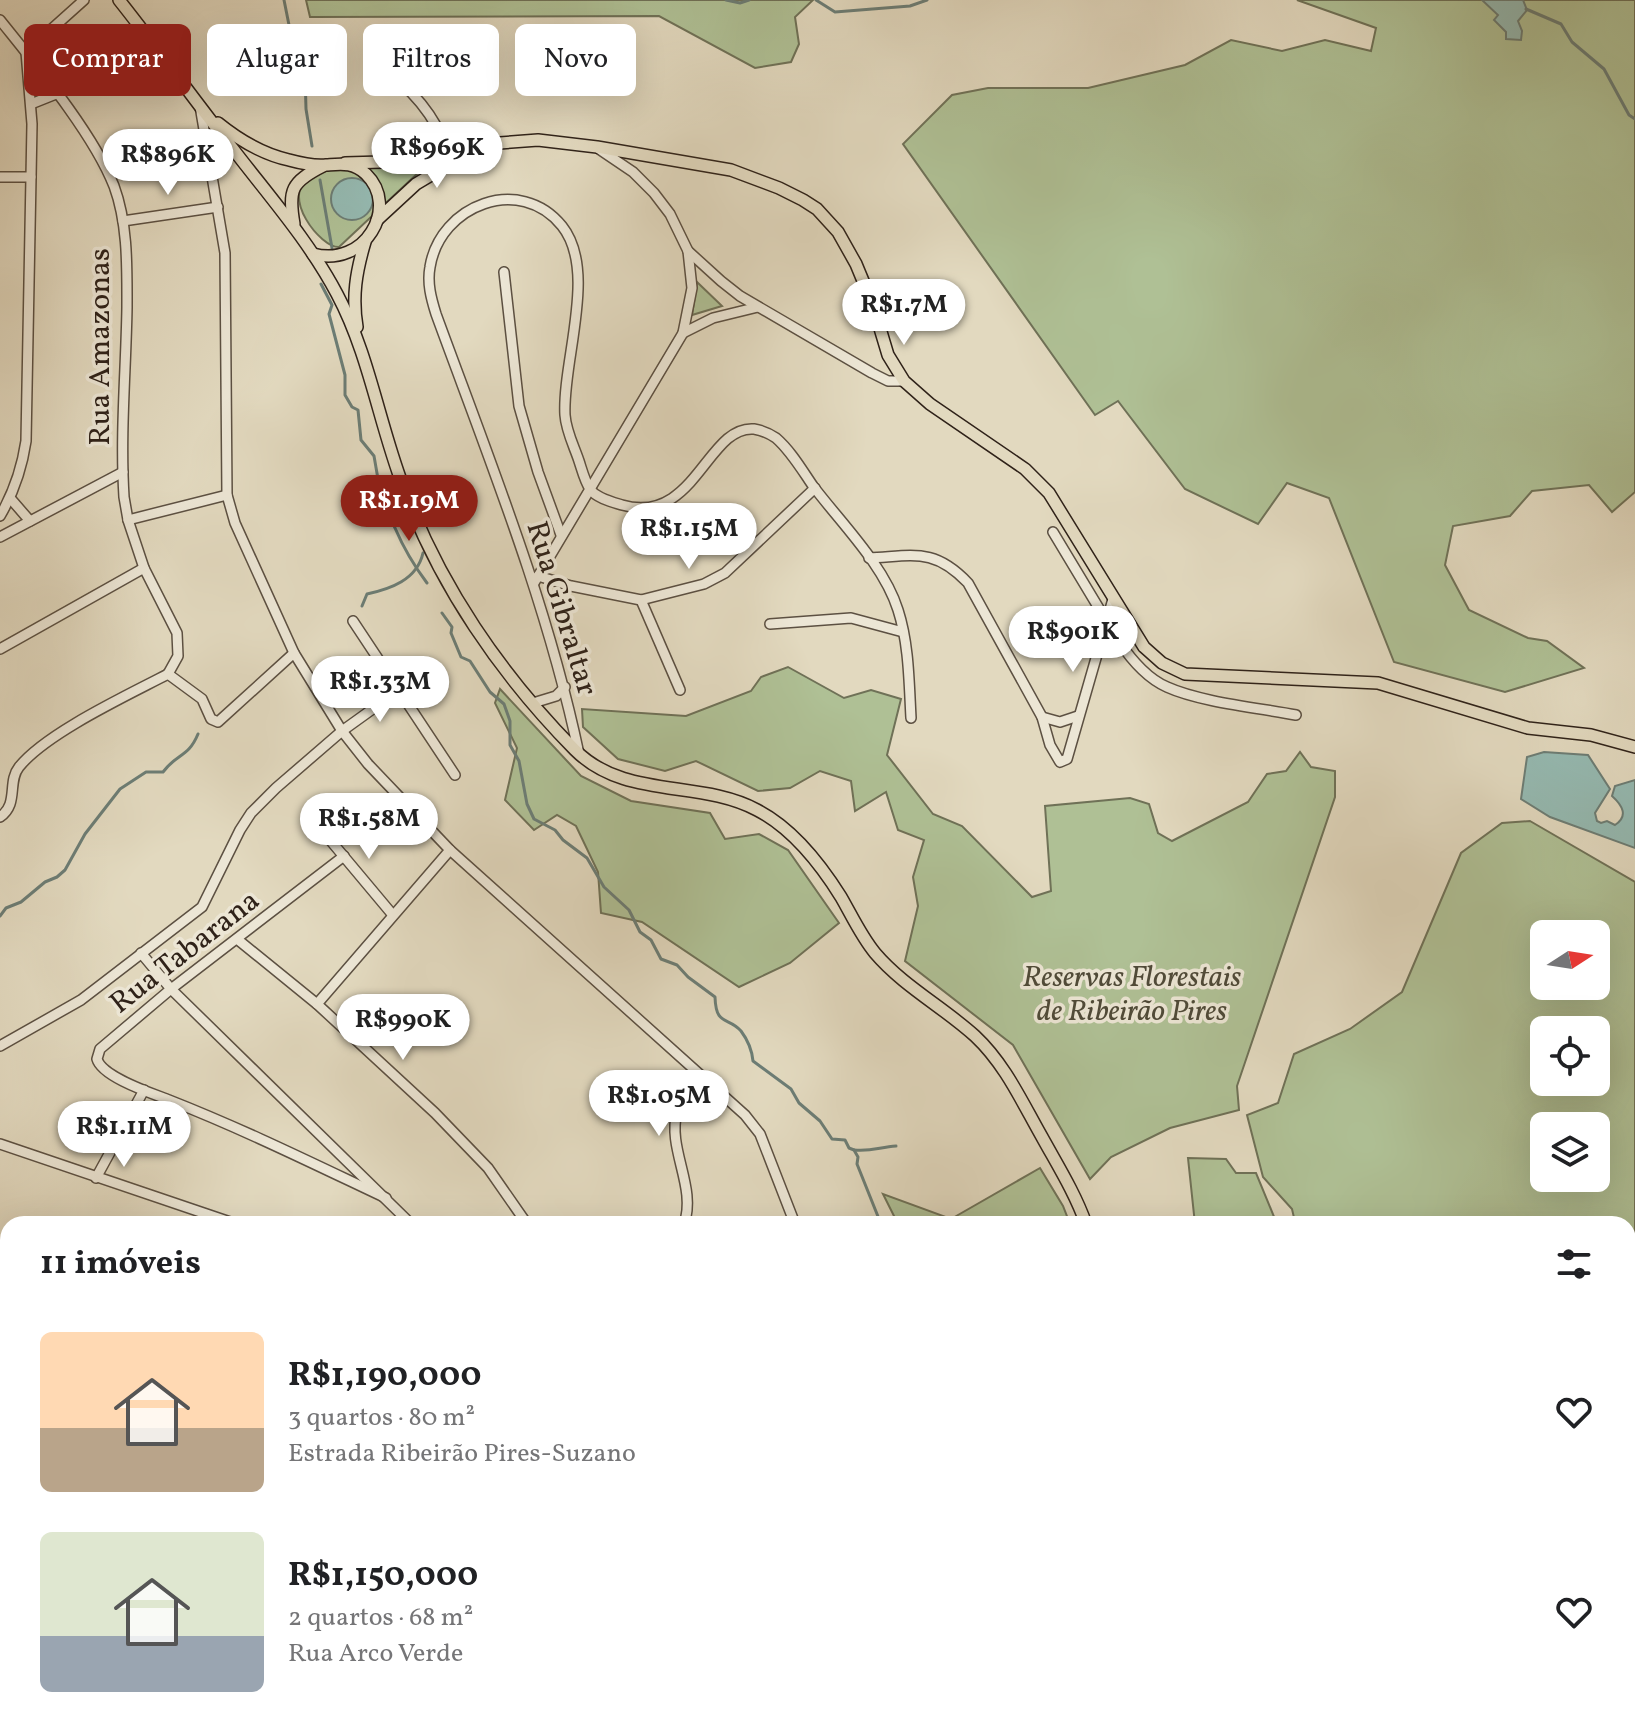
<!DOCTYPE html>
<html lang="pt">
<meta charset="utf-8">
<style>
body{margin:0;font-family:Vollkorn,serif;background:#f2f2f2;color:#202124;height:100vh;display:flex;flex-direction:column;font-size:30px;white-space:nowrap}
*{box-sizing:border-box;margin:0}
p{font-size:26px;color:#757577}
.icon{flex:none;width:44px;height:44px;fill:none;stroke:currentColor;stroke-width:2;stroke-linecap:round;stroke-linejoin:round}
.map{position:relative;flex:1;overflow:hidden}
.side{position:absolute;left:0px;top:1216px;width:1636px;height:514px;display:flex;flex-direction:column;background:#fff;border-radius:24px 24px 0 0;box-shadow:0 8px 32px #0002}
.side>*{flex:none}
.guide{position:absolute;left:24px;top:24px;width:800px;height:72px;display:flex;gap:16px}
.needle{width:52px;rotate:78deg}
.tools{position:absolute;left:1530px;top:920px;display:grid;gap:16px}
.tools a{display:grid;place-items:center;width:80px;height:80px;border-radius:12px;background:#fff;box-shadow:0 8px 32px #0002;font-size:40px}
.price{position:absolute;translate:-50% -68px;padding:0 18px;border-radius:28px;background:#fff;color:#222;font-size:26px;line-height:52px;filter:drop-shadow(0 2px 4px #0008)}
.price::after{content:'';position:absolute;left:50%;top:48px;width:24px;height:18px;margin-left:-12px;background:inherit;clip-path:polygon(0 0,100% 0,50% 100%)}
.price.on{background:#8f2418;color:#fff}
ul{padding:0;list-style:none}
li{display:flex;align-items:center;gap:24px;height:200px;padding:0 40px}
li span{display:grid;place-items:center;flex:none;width:224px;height:160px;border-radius:12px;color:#555}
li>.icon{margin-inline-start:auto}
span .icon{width:96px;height:96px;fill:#fffc;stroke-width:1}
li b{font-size:34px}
h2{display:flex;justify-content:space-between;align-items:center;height:96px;padding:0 40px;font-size:34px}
.tag{padding:0 28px;border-radius:12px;background:#fff;box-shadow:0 8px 32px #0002;font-size:28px;line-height:72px}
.tag.on{background:#8f2418;color:#fff}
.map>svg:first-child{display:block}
</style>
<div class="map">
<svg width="1635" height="1729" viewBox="0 0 1635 1729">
<rect width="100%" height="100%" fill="#e2d9bf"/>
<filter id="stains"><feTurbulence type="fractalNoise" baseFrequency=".0025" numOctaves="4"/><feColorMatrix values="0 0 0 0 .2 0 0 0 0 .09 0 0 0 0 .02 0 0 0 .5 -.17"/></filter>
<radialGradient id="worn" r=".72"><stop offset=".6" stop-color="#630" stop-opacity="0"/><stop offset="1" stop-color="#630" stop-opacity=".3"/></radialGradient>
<g fill="#afc095" stroke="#6f7157" stroke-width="2" fill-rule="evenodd">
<polygon points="306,0 813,0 795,17 799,44 791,62 755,68 659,16 310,17"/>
<polygon points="1297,0 1635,0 1635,492 1612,512 1589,485 1532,491 1510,516 1453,526 1445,565 1469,610 1528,638 1547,641 1584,668 1505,692 1394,662 1329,498 1287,483 1258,524 1185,489 1118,401 1095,415 903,144 952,95 988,88 1088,88 1185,65 1231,40 1282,51 1325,40 1371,51 1376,28"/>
<path d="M411 164 420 168 419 172 339 247C321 248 279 196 310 176 328 165 388 166 411 164Z"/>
<polygon points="697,282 722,306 692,315"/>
<polygon points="788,667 844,698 871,690 901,699 887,755 933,814 962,826 1032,897 1051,891 1045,806 1130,798 1149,804 1158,833 1172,841 1248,802 1267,774 1286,771 1300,752 1311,767 1335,771 1335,797 1237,1086 1239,1110 1170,1128 1111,1157 1090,1179 1013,1045 905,961 918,906 913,877 924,840 898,830 886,792 855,811 851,781 820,771 790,788 758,791 696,761 665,771 618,759 583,727 582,709 686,716 751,691 761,677"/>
<polygon points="500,689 581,776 631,801 710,813 725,839 759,834 788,850 839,923 790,963 739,987 642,922 601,913 598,872 576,826 557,815 534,830 505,800 517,748 495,703"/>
<path d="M1530 821 1635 882V1505L1628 1506V1224H1289L1295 1222 1292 1209 1263 1177 1247 1115 1278 1103 1294 1054 1350 1029 1402 992 1461 853 1502 823ZM1544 934H1596V986H1544ZM1544 1030H1596V1082H1544ZM1596 1126V1178H1544V1126Z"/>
<polygon points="1188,1158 1226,1159 1236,1173 1256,1173 1277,1224 1195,1224"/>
<polygon points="1040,1168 1063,1206 1070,1224 898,1224 883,1194 951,1219"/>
<polygon points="994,1722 1063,1722 1053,1729 997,1729"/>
</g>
<g fill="#95bab2" stroke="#6c7d75" stroke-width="2">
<polygon points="1482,0 1523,0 1527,10 1518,21 1522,31 1521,40 1506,39 1506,32 1494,20 1498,15"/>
<circle cx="352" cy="199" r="21"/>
<path d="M1544 752 1588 755 1610 789 1595 813 1597 821 1601 823 1607 821 1615 825C1629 816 1622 805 1612 796L1615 786 1635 780V848L1550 817 1521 799 1527 757Z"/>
</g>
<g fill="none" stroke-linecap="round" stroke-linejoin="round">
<g stroke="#6c7d75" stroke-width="3">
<polyline points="284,0 294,50 305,73 306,109 312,146"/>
<polyline points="726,0 740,3 749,0"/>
<polyline points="816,0 835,12 910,6 927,0"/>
<polyline points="1526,9 1561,24 1572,42 1604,69 1629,115 1635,119"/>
<polyline points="320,180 332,248"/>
<path d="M321 284 332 305 329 314 345 375V395L352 407 358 410 361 440 374 456 382 502 387 504C392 512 391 520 395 528 404 549 415 567 427 583"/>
<path d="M362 606 367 594C390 589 417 580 423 553"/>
<path d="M442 613 452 627 451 633 461 657 470 661 490 692 504 704 510 721V745L519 761 527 804 534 819 555 830 563 840 587 858 604 887 629 910 640 932 651 940 661 959 677 965 688 977 715 997C716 1027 728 1016 741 1031 747 1039 752 1051 753 1061L791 1089 799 1103 820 1121 832 1139 845 1140 849 1148 854 1150 858 1157 857 1164 881 1224"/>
<path d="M0 916 6 908 21 902 45 882 57 877 65 870 85 834 120 789 146 772H163C177 753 188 758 198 734"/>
<path d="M854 1150C871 1152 880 1147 896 1146"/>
<polyline points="0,1474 8,1465"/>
<polyline points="1007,1722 1009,1729"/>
</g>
<defs>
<g id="minor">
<path d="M0 20C36 65 93 133 114 186 128 224 127 267 127 307 126 370 120 434 124 497L128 520 144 568 177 633 178 656 168 674"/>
<path d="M376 64C410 86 435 114 448 152"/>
<polyline points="31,104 56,94"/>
<polyline points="200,106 225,253 227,495 235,523 294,653 342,731 368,764 450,850 745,1115 760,1134 795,1224"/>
<polyline points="599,149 633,172 654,193 670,214 688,251 721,281 740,296 872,373 888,381 904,381"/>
<polyline points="209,160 218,150 231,147"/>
<polyline points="0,177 31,177"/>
<polyline points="123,221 218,207"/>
<polyline points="504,272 519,406 538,472 561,535"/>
<polyline points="683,333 713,318 758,307"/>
<polyline points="10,498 30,521"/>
<path d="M0 516C14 492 22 468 26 441L32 124 26 52 84 0"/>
<polyline points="128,520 227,495"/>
<path d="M1053 532 1118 640C1130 658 1146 678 1167 687 1200 702 1259 708 1296 715"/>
<polyline points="0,537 123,472"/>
<path d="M869 558C913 556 934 547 968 583L1042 717 1050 745 1060 762 1067 759 1113 599"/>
<polyline points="538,576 571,586 641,600 704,584 725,573 815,488"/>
<polyline points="534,583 683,333 692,288 688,251"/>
<polyline points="641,600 680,690"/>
<polyline points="353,621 455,775"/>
<polyline points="770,624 851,618 903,632"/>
<polyline points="0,649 144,568"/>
<polyline points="168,674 202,699 211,719 218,722 294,653"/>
<polyline points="533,703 556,696 565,687"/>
<polyline points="1042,717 1060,722 1078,716"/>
<path d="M579 754C547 602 489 459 436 314 431 298 427 283 430 267 440 205 520 174 562 226 598 271 562 361 565 415 566 431 574 446 579 461 582 470 585 482 590 489 596 498 612 502 622 505 695 526 707 425 754 429 761 430 770 434 776 438 791 451 802 470 813 486 841 523 884 565 898 610 909 644 909 682 911 718"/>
<path d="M0 817C19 804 7 782 19 767 46 733 128 695 168 674"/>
<polyline points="320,828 392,914"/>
<path d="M344 856 171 989 100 1049 97 1059C102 1077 151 1093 169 1100 243 1129 314 1164 386 1198"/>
<polyline points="237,939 317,1004 435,1113 488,1168 527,1224"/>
<polyline points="141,953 171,989 411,1224"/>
<polyline points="317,1004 450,850"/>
<polyline points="0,1046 81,1000 202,907 240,830 251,813 276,788 342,731 399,690"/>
<polyline points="0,1144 236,1224"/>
<polyline points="96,1178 144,1090"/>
<path d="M684 1224C697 1187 667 1149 677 1112 680 1098 691 1086 700 1075"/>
<polyline points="1628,1571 1635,1579"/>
<polyline points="1628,1593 1635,1589"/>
<polyline points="27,1722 32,1729"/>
<polyline points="446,1722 456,1729"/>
<polyline points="666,1722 667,1729"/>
<polyline points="818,1722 821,1729"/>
<polyline points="912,1722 918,1729"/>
<polyline points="1310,1722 1313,1729"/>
<polyline points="1615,1722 1616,1729"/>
<polyline points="245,1728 278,1728 295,1722"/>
<polyline points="370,1729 377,1722"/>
<polyline points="507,1729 513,1722"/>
<polyline points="768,1729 770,1722"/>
<polyline points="1167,1729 1167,1722"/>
<polyline points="1253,1729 1254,1722"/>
<polyline points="1431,1729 1437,1722"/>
<polyline points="1627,1729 1635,1725"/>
</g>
<g id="major">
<path d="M119 0C158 49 194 100 233 149 269 196 309 241 337 294 369 354 379 423 403 486 439 585 501 675 575 750 625 800 699 779 757 810 792 828 821 865 841 897 852 916 861 936 875 953 903 986 943 1007 975 1036 1005 1064 1022 1102 1042 1137 1058 1166 1075 1193 1086 1224"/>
<path d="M218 123C239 140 262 154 289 160 300 163 315 166 326 165 342 164 353 162 366 174 400 207 365 268 313 254"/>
<polyline points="345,163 382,162 486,144 538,140 597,147 731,170 779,188 803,200 817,209 838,232 856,264 873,305 888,355 904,381 930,404 1025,469 1049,493 1144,647 1162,663 1185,674 1378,683 1528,728 1591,735 1635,747"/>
<polyline points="377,220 416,184 468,153"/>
<path d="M294 224C288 190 291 182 323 166"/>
<path d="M357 327C352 297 356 272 365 242"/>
<polyline points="987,1722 990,1729"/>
</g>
</defs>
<use href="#minor" stroke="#5c5042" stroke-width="12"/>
<use href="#major" stroke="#2f2219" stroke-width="14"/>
<use href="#minor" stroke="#ece6d5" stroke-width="9"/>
<use href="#major" stroke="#e2d9bf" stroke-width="11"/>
</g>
<g text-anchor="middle" stroke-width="7" stroke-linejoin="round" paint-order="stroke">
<g font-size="30" fill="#2f2219" stroke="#ece6d5">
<text transform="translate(99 347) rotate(-90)" y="10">Rua Amazonas</text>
<text transform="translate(563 608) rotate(73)" y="10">Rua Gibraltar</text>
<text transform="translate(184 951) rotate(-38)" y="10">Rua Tabarana</text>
</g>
<g font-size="30" font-style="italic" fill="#4f4a38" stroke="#ece6d5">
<text x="1132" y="986">Reservas Florestais<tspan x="1132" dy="34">de Ribeirão Pires</tspan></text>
</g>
</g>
<rect width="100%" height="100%" filter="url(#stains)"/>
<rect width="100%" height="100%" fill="url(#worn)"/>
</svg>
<div class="tools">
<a><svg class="needle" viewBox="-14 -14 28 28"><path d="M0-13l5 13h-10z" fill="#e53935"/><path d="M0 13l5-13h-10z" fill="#757577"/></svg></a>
<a><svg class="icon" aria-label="locate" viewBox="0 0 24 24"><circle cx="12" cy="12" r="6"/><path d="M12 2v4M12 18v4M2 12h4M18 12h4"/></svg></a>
<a><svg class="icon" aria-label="layers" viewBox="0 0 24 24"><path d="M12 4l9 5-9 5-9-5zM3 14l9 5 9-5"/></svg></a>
</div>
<b class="price" style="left:437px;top:190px">R$969K</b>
<b class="price" style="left:168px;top:197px">R$896K</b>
<b class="price" style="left:904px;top:347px">R$1.7M</b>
<b class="price on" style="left:409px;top:543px">R$1.19M</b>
<b class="price" style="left:689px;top:571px">R$1.15M</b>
<b class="price" style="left:1073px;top:674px">R$901K</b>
<b class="price" style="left:380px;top:724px">R$1.33M</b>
<b class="price" style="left:369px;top:861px">R$1.58M</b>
<b class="price" style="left:403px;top:1062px">R$990K</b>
<b class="price" style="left:659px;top:1138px">R$1.05M</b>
<b class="price" style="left:124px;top:1169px">R$1.11M</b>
<div class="guide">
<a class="tag on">Comprar</a>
<a class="tag">Alugar</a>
<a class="tag">Filtros</a>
<a class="tag">Novo</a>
</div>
<section class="side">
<h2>11 imóveis<svg class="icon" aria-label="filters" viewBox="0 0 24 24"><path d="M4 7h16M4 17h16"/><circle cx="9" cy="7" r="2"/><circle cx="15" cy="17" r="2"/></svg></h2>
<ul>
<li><span style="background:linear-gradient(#ffd9b3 60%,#b9a48a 0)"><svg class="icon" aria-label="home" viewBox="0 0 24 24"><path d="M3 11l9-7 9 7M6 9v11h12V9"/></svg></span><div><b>R$1,190,000</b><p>3 quartos · 80 m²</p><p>Estrada Ribeirão Pires-Suzano</p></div><svg class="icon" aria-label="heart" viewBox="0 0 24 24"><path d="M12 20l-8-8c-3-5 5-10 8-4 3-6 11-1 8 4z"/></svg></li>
<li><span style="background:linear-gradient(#dfe7d0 65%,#9aa5b1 0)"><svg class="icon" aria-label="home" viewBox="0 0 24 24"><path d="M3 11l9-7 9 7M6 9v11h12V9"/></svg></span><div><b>R$1,150,000</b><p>2 quartos · 68 m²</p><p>Rua Arco Verde</p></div><svg class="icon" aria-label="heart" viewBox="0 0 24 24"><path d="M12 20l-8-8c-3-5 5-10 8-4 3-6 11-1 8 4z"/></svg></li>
</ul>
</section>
</div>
